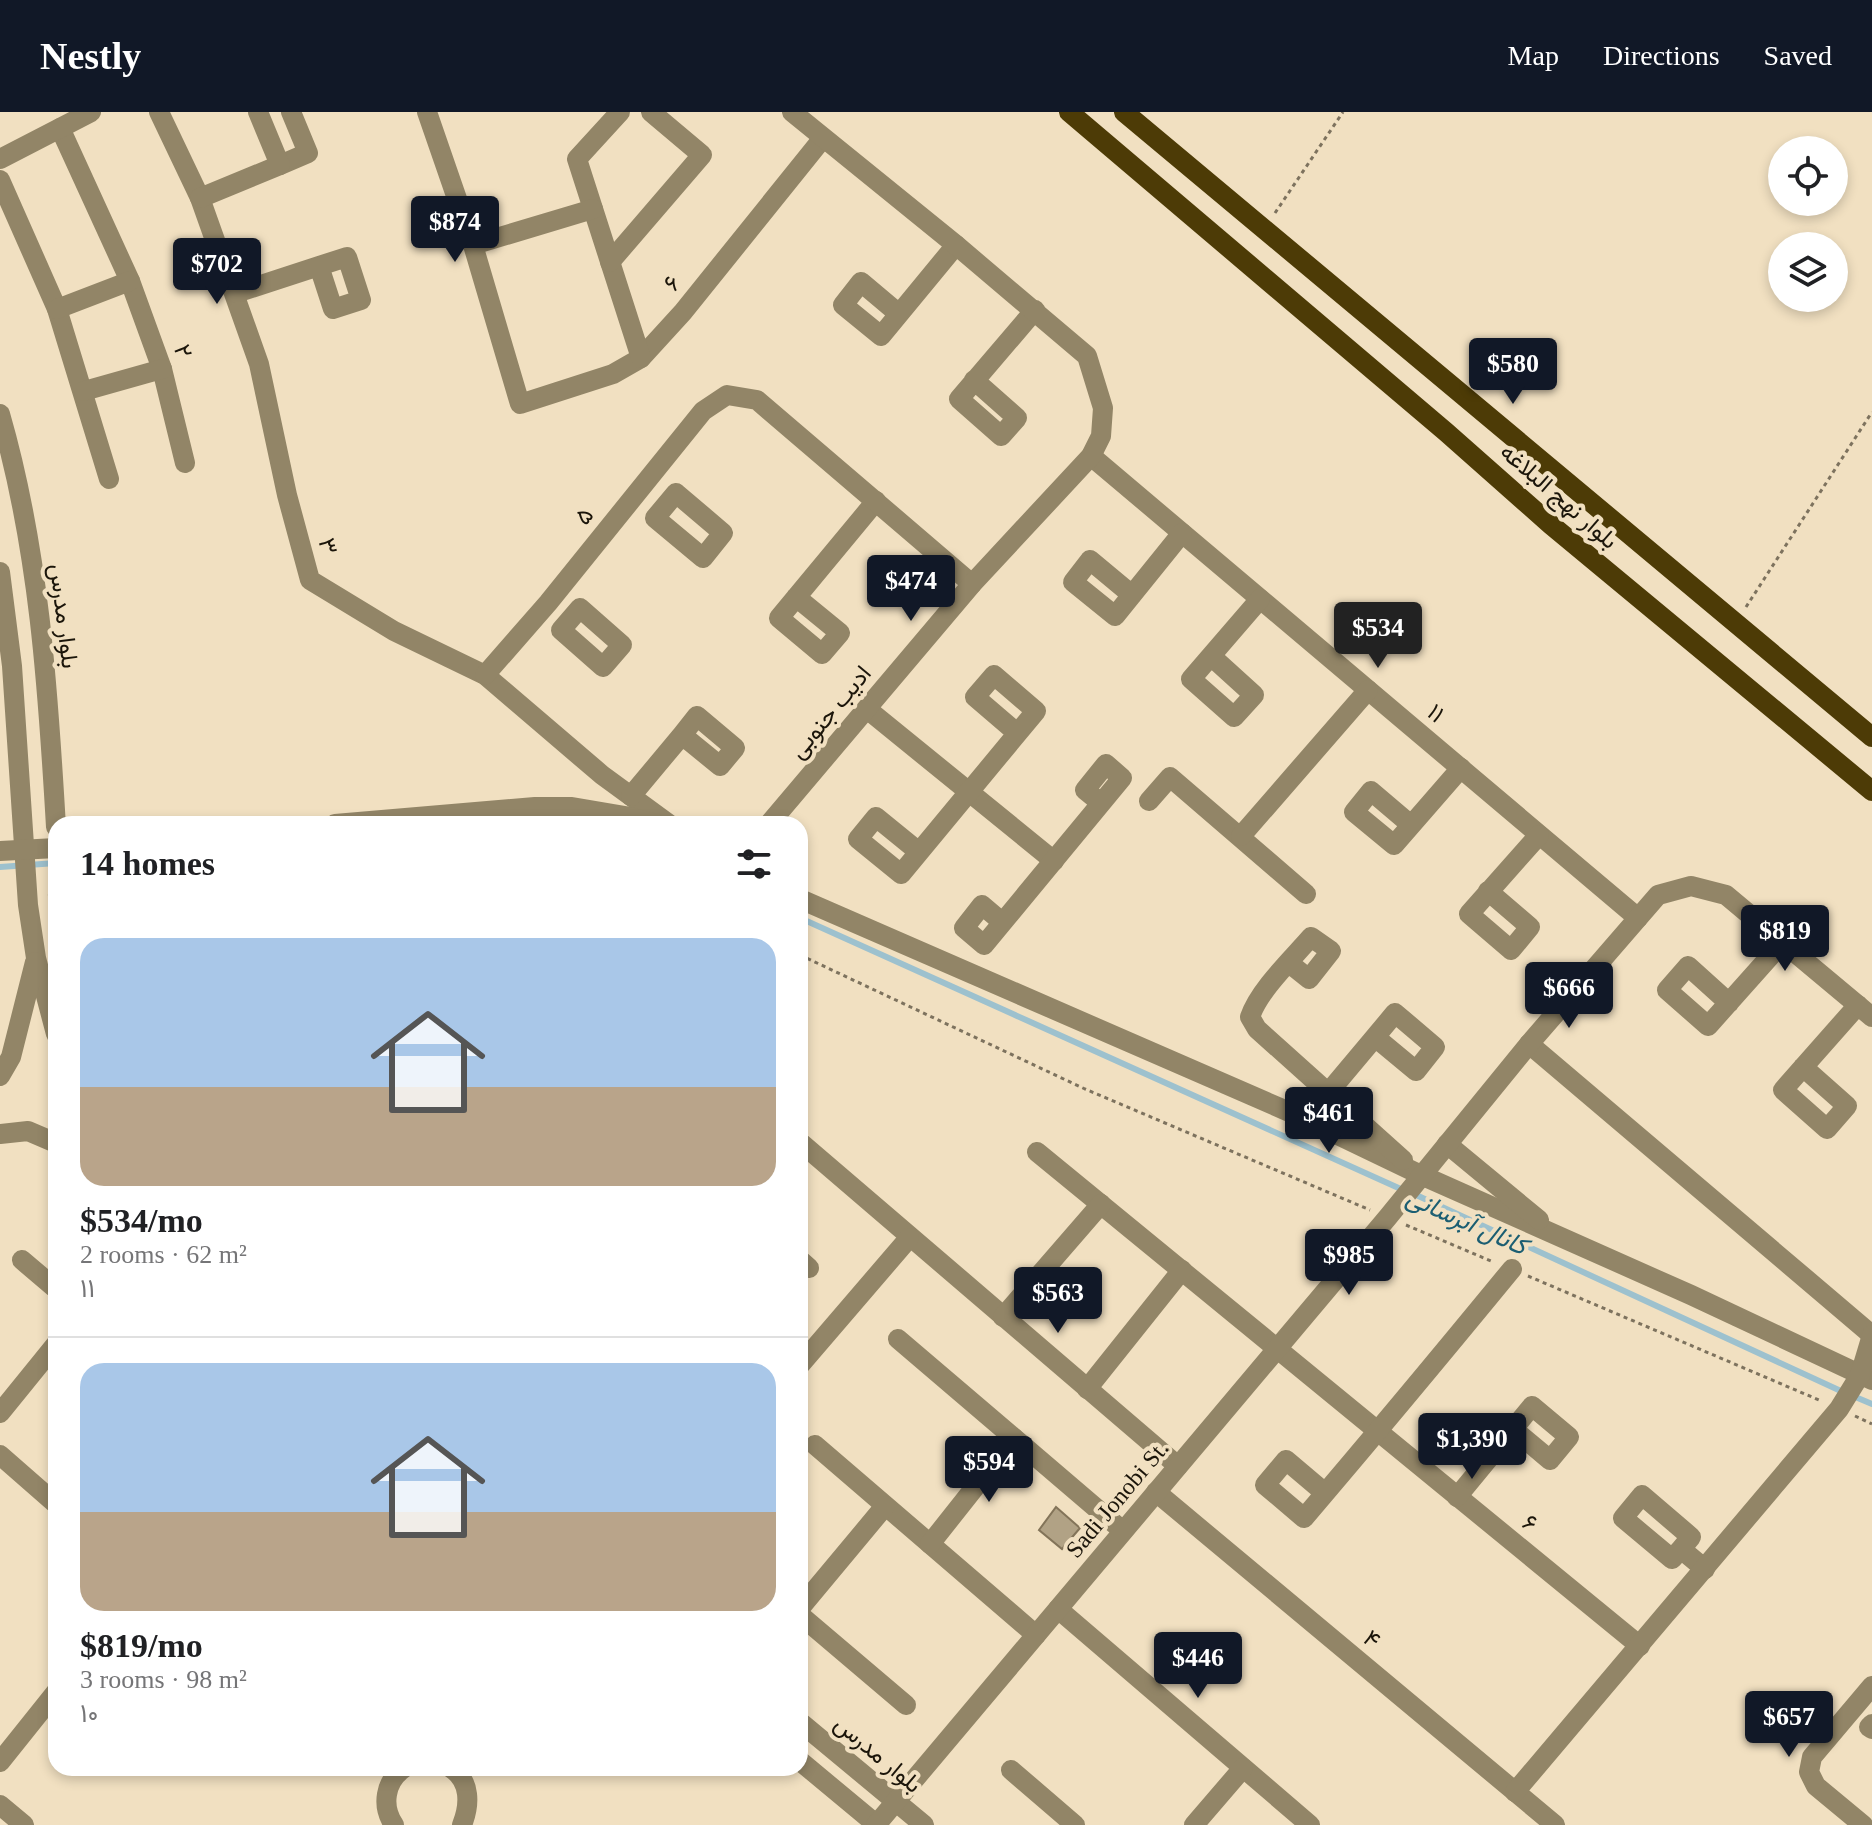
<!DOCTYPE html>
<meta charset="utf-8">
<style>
body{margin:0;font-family:"Times New Roman",Vazirmatn,serif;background:#f6f6f6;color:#202124;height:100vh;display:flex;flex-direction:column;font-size:30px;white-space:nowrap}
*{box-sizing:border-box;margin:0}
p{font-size:26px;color:#757577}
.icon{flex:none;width:44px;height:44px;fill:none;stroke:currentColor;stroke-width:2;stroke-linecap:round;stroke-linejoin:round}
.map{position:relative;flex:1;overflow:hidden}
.side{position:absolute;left:48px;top:704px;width:760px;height:960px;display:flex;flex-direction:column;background:#fff;border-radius:24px;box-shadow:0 4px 12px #0003}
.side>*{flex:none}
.buttons{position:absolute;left:1768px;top:24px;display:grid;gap:16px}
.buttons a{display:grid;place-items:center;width:80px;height:80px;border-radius:50%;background:#fff;box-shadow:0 4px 12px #0003;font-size:40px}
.price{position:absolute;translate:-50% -68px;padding:0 18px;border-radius:8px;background:#111827;color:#fff;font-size:26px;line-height:52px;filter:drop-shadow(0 2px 4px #0008)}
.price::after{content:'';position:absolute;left:50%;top:48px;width:24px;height:18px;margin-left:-12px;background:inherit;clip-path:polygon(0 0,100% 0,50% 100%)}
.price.on{background:#222;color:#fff}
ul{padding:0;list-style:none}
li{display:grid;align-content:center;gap:16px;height:424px;padding:0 32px}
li+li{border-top:2px solid #e0e0e0}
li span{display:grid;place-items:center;height:248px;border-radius:24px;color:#555}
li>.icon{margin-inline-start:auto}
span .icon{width:144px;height:144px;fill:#fffc;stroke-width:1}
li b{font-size:34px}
h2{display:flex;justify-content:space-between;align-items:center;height:96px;padding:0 32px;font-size:34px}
header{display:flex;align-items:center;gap:48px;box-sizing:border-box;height:112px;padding:0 40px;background:#111827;color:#fff}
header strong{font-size:38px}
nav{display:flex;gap:44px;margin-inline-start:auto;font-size:28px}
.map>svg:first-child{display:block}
</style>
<header>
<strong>Nestly</strong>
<nav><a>Map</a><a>Directions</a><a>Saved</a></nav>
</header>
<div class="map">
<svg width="1872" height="1713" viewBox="0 0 1872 1713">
<rect width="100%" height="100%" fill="#f1e0c1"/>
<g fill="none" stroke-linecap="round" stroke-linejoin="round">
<g stroke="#9dc1ce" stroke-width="6">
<polyline points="490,712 535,708 578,712"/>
<polyline points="0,755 56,751"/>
<polyline points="800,806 1403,1078"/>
<polyline points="1414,1082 1843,1280"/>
<polyline points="1853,1284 1872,1292"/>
</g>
</g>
<polygon fill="#b1a285" stroke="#837459" stroke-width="2" points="1056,1395 1080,1416 1062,1437 1039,1418"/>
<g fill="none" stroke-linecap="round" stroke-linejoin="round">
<g stroke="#7d725e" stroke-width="3" stroke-dasharray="4 4" stroke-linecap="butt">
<polyline points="1275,101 1343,0"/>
<polyline points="1746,495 1872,300"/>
<polyline points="48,784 56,783"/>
<polyline points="800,843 1085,977 1370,1098"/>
<polyline points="1406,1113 1491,1149"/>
<polyline points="1528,1164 1819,1288"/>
<polyline points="1855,1304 1872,1312"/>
</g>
<g stroke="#928567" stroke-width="20">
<polyline points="159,0 200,86 259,252 287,383 310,468 394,519 485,563 602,663 669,712"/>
<polyline points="427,0 473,133 520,292 613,262 641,246 683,200 823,26"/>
<polyline points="620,0 577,47 641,246"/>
<polyline points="60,16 130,169 162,257 185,351"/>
<polyline points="0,47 91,0"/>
<polyline points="280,53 308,41 291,0"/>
<polyline points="0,68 57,197 109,367"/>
<polyline points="200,86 280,53 258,0"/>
<polyline points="473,133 593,97"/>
<polyline points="610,150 702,43 651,0"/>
<polyline points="236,181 319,154 333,197 361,188 347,145 319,154"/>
<polyline points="57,197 130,169"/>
<polyline points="899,202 861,170 843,193 881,224 956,133"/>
<polyline points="974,268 1017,306 1001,324 959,287 1035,198"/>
<polyline points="84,279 162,257"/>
<path d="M0 302C39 437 48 576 56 715"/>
<polyline points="1091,344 1638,806"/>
<polygon points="676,381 723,421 703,446 655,406"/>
<polyline points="0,460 12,554 28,793 36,846 56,922"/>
<polyline points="1132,483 1090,448 1073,470 1115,504 1182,421"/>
<polyline points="796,485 840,521 822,542 779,506 876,389"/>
<polygon points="580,496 622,533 603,555 561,518"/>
<polyline points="1211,544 1254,583 1234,605 1191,567 1260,487"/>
<polyline points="485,563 548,491 703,299 727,283 757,288 972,472"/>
<polyline points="867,597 1054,749"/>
<polyline points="631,684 682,623 720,654 735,636 697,604 682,623"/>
<polyline points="1149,689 1170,665 1306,782"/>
<polyline points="335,712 535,695 572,695 625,704 656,712"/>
<polyline points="769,712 972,472 1091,344 1101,324 1103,296 1087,244 956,133 792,0"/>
<polyline points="1411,713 1371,679 1354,700 1394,733 1461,656"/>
<polyline points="1241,724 1368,578"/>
<polyline points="0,739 56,736"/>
<polyline points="919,740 876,705 858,727 901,762 1036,599 994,563 975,585 1017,621"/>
<polyline points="1488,779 1530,815 1511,838 1469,802 1539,723"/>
<polyline points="800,787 1294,1002 1421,1063 1691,1183 1872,1268"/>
<path d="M1002 810 982 793 964 816 984 833C1030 777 1076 721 1122 666L1106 652 1085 678 1101 691"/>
<path d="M1289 851 1309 867 1331 839 1311 825C1292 847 1259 878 1250 905L1257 917 1403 1048"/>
<polyline points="1729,891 1688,854 1667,878 1708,914 1783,830"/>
<polyline points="1529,932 1872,1223"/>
<polyline points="1803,955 1847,994 1827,1017 1783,978 1858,893"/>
<polyline points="0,964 11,945 35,850"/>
<polyline points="1328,981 1375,925 1416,959 1435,935 1395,901 1375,925"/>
<polyline points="0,1022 28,1019 56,1031"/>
<polyline points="800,1030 1178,1354"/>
<polyline points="1447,1032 1539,1108"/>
<polyline points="1037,1040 1640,1534"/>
<polyline points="22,1148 56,1177"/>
<polyline points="800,1148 809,1156"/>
<polyline points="1003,1205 1101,1092"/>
<polyline points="898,1227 1123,1419"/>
<polyline points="800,1253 909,1126"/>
<polyline points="1087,1277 1182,1158"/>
<polyline points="0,1301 56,1232"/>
<polyline points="815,1333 1036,1523"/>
<polyline points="0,1343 56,1392"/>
<polyline points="1156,1380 1555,1713"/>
<path d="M1325 1381 1286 1348 1265 1373 1304 1406C1374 1324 1443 1241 1512 1157"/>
<polyline points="1457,1385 1513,1317 1550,1348 1569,1325 1532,1294 1513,1317"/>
<polyline points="930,1432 1014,1326"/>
<polyline points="1681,1437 1691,1425 1642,1383 1623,1406 1672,1447 1681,1437 1705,1457"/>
<polyline points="800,1496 885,1394"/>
<polyline points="1058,1497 1310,1713"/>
<polyline points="800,1503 906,1593"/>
<polyline points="800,1610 924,1713"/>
<polyline points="1872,1612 1869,1615 1872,1617"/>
<polyline points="800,1649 877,1713"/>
<polyline points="0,1650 56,1580"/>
<path d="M451 1656C471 1669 470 1693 462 1713"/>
<polyline points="1011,1658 1075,1713"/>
<polyline points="1515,1680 1839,1297 1860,1263 1872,1223"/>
<polyline points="0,1693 24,1713"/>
<path d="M394 1713C381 1694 385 1669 404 1656"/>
<polyline points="876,1713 1388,1105 1529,932 1658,783 1691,774 1726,783 1872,905"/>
<polyline points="1194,1713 1243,1656"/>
<polyline points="1863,1713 1816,1674 1809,1660 1812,1645 1872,1574"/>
</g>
<g stroke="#4d3b06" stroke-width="20">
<polyline points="1069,0 1446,320 1550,412 1872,679"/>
<polyline points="1124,0 1872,625"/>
</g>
</g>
<g text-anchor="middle" stroke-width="8" stroke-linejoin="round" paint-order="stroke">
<g font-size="24" fill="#1b150a" stroke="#f1e0c1">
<text transform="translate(672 171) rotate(-51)" y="8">۶</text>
<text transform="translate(183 239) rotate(71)" y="8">۲</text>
<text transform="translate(1559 384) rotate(41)" y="8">بلوار نهج البلاغه</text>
<text transform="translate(584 404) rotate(-51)" y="8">۵</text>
<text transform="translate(328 434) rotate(75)" y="8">۳</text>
<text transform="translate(64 504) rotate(83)" y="8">بلوار مدرس</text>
<text transform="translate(830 600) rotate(-50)" y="8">ادیب جنوبی</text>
<text transform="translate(1436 601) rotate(40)" y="8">۱۱</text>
<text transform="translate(1117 1387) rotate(-50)" y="8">Sadi Jonobi St.</text>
<text transform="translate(1530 1411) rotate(39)" y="8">۶</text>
<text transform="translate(1372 1527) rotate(40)" y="8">۴</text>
<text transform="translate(878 1642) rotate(40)" y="8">بلوار مدرس</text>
</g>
<g font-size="26" font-style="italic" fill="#1b5e72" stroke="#f1e0c1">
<text transform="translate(1467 1109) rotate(24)" y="9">کانال آبرسانی</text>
</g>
</g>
</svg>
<div class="buttons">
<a><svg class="icon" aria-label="locate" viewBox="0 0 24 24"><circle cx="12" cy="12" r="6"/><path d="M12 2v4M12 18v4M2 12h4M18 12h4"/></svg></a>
<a><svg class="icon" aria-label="layers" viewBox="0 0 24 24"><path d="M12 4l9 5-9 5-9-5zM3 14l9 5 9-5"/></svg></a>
</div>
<b class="price" style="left:455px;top:152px">$874</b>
<b class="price" style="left:217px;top:194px">$702</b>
<b class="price" style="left:1513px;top:294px">$580</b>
<b class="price" style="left:911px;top:511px">$474</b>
<b class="price on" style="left:1378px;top:558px">$534</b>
<b class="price" style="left:1785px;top:861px">$819</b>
<b class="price" style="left:1569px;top:918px">$666</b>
<b class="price" style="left:1329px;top:1043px">$461</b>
<b class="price" style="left:1349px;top:1185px">$985</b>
<b class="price" style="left:1058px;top:1223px">$563</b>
<b class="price" style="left:1472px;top:1369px">$1,390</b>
<b class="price" style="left:989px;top:1392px">$594</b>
<b class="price" style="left:1198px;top:1588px">$446</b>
<b class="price" style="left:1789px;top:1647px">$657</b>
<section class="side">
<h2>14 homes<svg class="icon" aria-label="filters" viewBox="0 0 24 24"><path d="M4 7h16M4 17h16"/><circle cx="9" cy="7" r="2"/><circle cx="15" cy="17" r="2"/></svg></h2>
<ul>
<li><span style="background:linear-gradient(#a9c7e8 60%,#b9a48a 0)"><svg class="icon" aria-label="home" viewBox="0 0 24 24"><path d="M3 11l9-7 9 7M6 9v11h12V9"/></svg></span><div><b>$534/mo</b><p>2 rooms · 62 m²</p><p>۱۱</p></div></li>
<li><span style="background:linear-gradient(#a9c7e8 60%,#b9a48a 0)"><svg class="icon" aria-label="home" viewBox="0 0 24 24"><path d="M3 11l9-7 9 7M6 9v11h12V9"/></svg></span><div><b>$819/mo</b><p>3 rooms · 98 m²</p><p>۱۰</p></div></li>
</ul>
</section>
</div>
